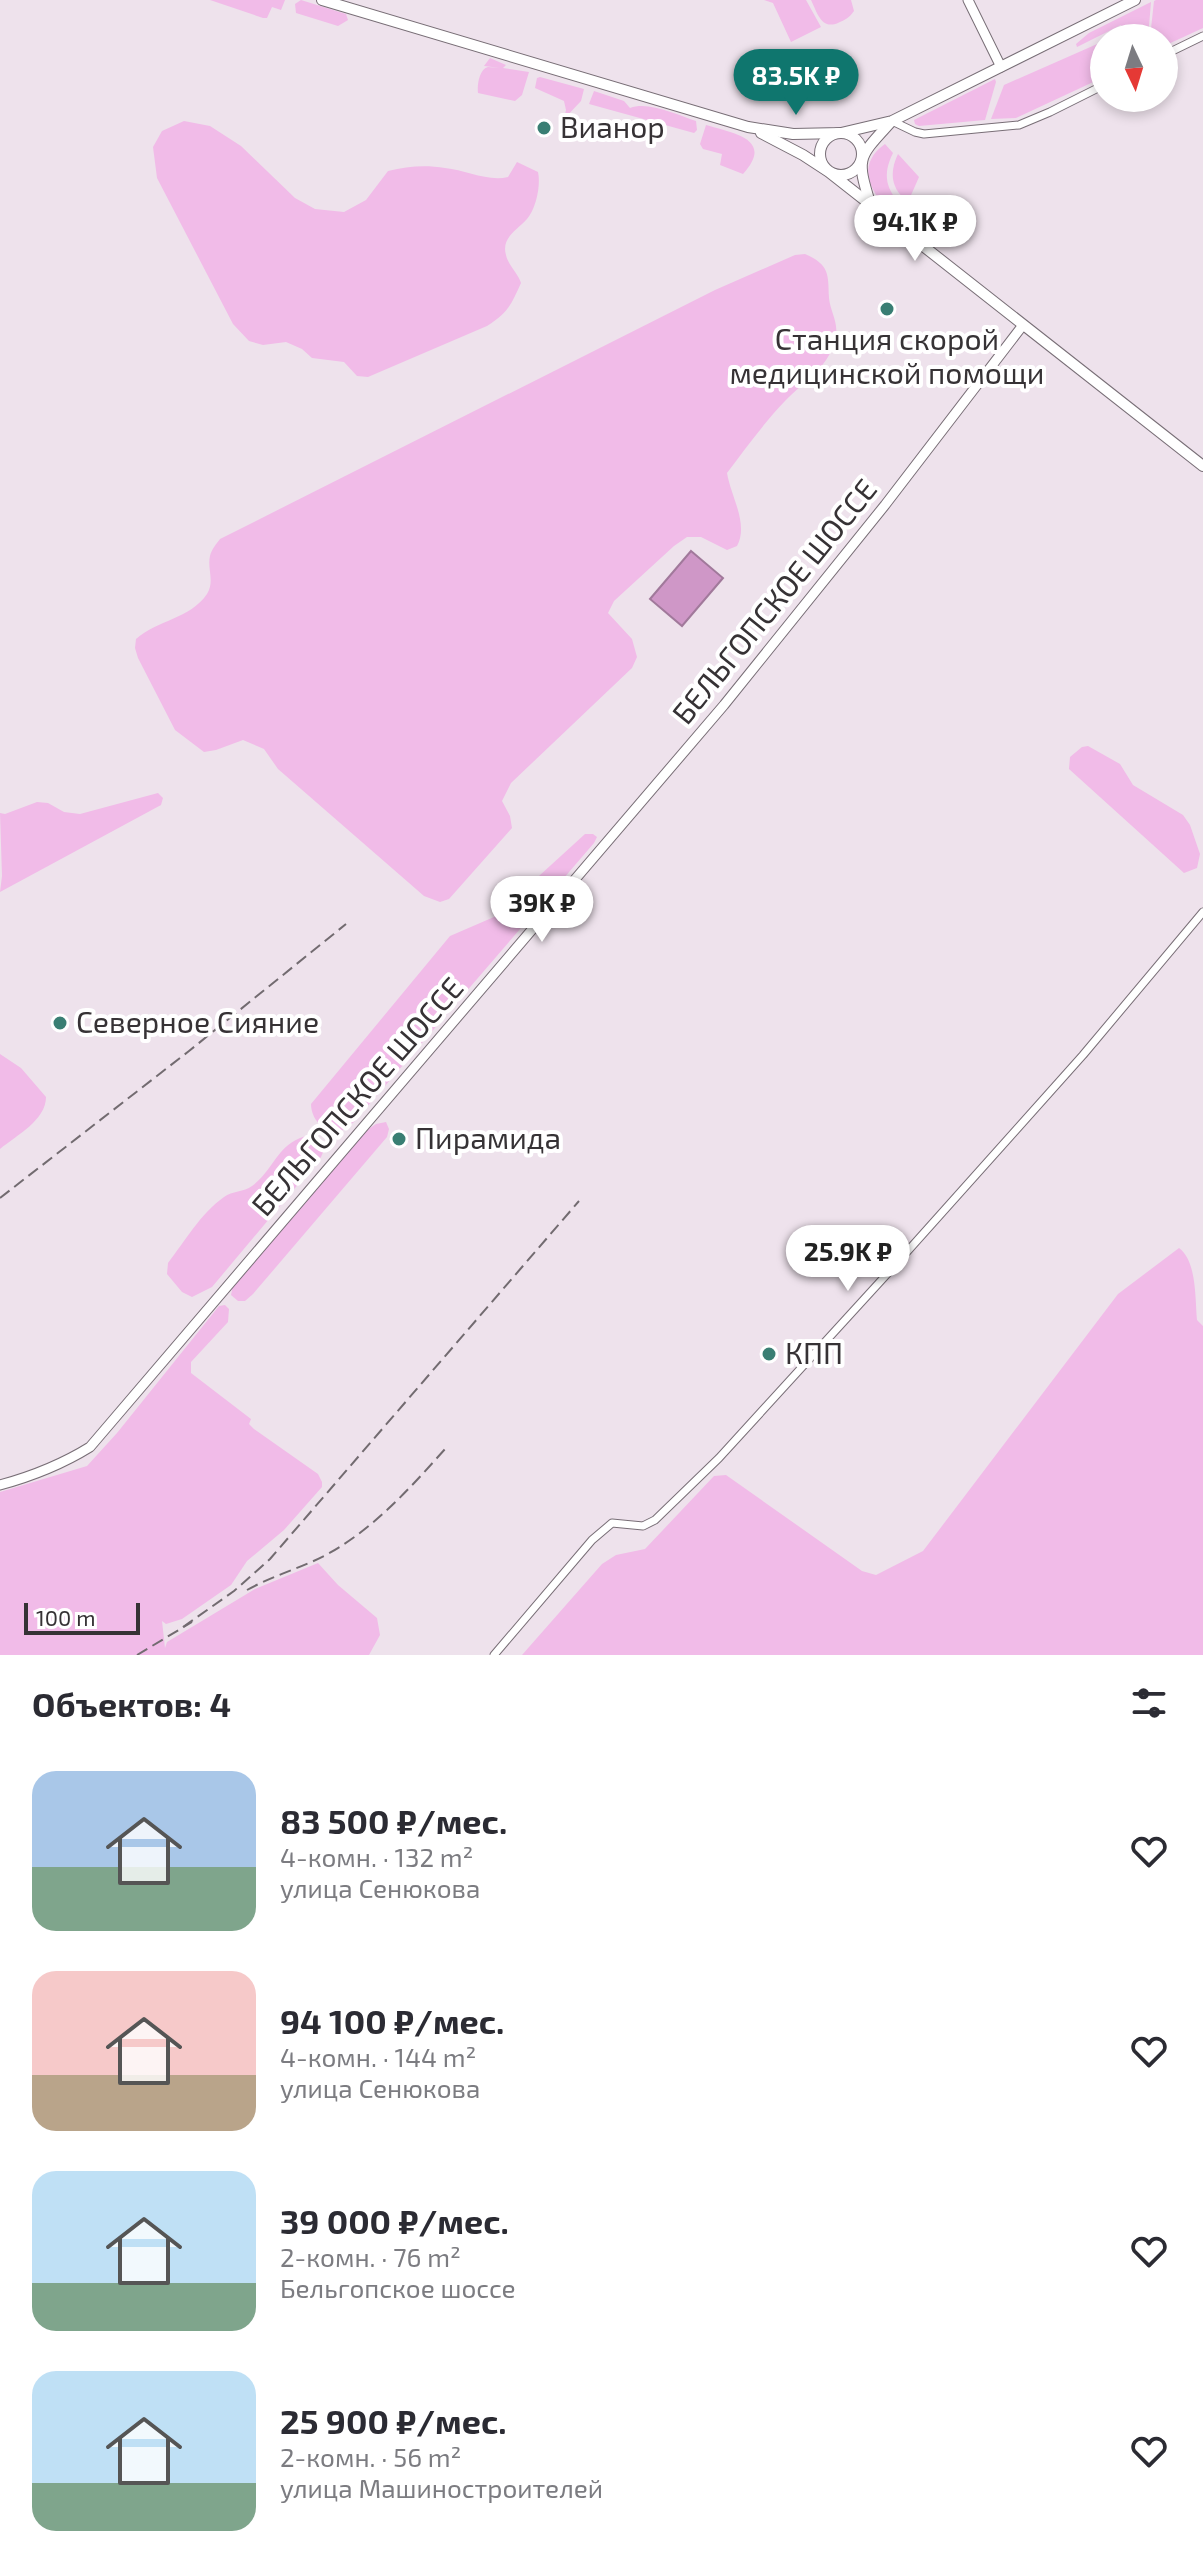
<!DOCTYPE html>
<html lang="ru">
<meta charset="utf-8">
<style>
body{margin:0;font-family:"Exo 2",sans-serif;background:#f7f7f7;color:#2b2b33;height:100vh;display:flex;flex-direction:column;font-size:30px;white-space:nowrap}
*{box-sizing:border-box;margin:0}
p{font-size:26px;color:#7c7c81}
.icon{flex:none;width:44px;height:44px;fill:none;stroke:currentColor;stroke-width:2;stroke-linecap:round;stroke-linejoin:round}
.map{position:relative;height:1655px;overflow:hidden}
.drawer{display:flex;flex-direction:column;background:#fff;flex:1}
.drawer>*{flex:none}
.needle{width:52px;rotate:176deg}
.buttons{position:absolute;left:1090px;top:24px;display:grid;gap:16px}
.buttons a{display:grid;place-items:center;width:88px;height:88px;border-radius:50%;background:#fff;box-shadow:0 4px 12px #0003;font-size:40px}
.scale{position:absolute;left:24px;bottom:20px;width:116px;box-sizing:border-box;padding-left:8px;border:4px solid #363235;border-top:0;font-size:22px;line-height:28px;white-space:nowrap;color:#363235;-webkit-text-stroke:6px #fff;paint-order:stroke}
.price{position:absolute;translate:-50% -68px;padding:0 18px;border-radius:28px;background:#fff;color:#222;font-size:26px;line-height:52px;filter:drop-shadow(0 2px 4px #0008)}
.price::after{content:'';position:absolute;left:50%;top:48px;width:24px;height:18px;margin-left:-12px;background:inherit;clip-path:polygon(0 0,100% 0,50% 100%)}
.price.current{background:#0f766e;color:#fff}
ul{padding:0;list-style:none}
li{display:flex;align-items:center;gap:24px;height:200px;padding:0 32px}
li span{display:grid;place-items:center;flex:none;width:224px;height:160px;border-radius:24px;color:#555}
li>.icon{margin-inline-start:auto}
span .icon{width:96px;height:96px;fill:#fffc;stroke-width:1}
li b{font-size:34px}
h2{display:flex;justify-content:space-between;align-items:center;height:96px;padding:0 32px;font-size:34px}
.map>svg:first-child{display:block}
</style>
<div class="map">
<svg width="1203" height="1655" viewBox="0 0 1203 1655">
<rect width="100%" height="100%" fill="#eee2ec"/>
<g fill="#f1bbe8">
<polygon points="210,0 285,0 281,10 272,7 267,18 263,18"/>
<polygon points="301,0 346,14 348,20 338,26 296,13 295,4"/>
<polygon points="764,0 806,0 821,27 791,42 773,3"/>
<path d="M811 0H851L854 11C850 17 845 20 838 23 821 30 817 12 811 0Z"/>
<polygon points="1156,0 1203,0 1203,28 1164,46 1164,38 1150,38 1154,1"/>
<polygon points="1151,2 1148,38 1135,38 1128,26 1123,28 1121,25 1077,47 1076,44 1089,33"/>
<polygon points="1104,41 1104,77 1016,118 991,119 1004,85"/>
<path d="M490 58 506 65 503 68 529 72 522 95 515 101 478 93C477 86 479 69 488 67 492 67 496 68 500 68L484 66Z"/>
<polygon points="540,77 584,89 581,101 564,119 566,110 564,101 535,88 537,78"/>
<polygon points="995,79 996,82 985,120 919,126 915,124 914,120"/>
<path d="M594 91 624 101 630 108C649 101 677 115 696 121L697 130 694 133 589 104Z"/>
<path d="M184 121 210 126 241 146 295 198 315 209 344 212 366 200 388 171C408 166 426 165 445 168 466 170 488 182 508 177L517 162 538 172C541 185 536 209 527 219 517 230 501 238 506 255 508 265 518 273 521 283 511 305 508 313 487 326L368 377 357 376 344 362 312 358 302 349 286 342 263 345 249 341 233 324 157 178 153 147 162 131Z"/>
<path d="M706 125C733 133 775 139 743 174L720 165 722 154 703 149 700 144Z"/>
<path d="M885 144 893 153C882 175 886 190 903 207L894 216C873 195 853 167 885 144Z"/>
<path d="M898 154 919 177 908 202C891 189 889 173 898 154Z"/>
<path d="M805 254C830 265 828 274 829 298 830 310 838 322 836 334 832 366 805 380 785 401 764 423 745 449 727 473 731 497 749 524 737 546L727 550 701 537H687L674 546 614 601 608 613 632 639 637 657 632 668 511 783 502 801 510 816 512 828 449 899 440 902 424 896 278 769 264 749 243 740 216 750 204 752 175 730 138 658 135 648 136 639C157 620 190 619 207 594 215 581 207 569 210 556 211 550 217 543 220 539L715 290 795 255Z"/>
<polygon points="1088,746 1120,764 1133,785 1183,815 1190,825 1200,854 1197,868 1184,873 1069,769 1070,757 1082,747"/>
<polygon points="158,793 163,798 161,805 0,892 2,876 0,813 5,814 37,802 48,803 64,812 80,814"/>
<path d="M585 834H593L597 837 594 843 354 1122C351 1124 348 1128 343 1130 326 1136 311 1120 311 1104L450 936 494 917Z"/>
<path d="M0 1054 21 1068 46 1097C46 1120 17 1135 0 1149Z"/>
<polygon points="386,1122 389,1129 387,1137 253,1294 245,1301 238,1301 231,1295 233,1285 367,1130 376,1124"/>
<path d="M311 1135 321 1142 324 1150 321 1157 212 1287 192 1297 182 1292 167 1274 168 1263C185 1241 201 1213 224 1197 232 1191 244 1192 252 1186 276 1168 277 1141 311 1135Z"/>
<path d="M1179 1248C1197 1261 1195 1299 1197 1320L1203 1326V1655H522L602 1564 616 1555 645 1549 714 1476 726 1475 862 1571 876 1575 923 1551 1118 1294Z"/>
<polygon points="225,1305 229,1309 228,1322 191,1362 191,1373 251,1419 249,1424 254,1429 318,1474 322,1482 322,1487 284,1530 247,1561 231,1585 182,1619 166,1624 162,1621 165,1648 167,1642 255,1589 318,1563 338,1585 377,1618 380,1635 369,1655 0,1655 0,1492 87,1466 117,1433 219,1306"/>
</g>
<polygon fill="#cf97c7" stroke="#a1799b" stroke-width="2" points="691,551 723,578 682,626 650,599"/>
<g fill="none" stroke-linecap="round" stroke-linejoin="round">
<defs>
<g id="minor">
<polyline points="1164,55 1203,36"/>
<polyline points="892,121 915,132 924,134 1019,125 1050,112 1104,85"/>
<polyline points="494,1655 592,1540 612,1523 643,1526 655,1520 719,1458 888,1273 1083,1055 1203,912"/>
</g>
<g id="tertiary">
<polyline points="968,0 1001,67"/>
<path d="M0 1485C33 1476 61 1465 90 1447L724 705 885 505 1023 325"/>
</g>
<g id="secondary">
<polyline points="322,0 748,127 793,134 841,133 892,121 1135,0"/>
<polyline points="761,133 803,155 829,172 1203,466"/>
<circle cx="841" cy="154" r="21"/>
<path d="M870 203C856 157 858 158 890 123"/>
</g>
</defs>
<use href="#minor" stroke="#786e76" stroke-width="9"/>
<use href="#tertiary" stroke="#786e76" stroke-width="11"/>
<use href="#secondary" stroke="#786e76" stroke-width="12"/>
<use href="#minor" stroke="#fff" stroke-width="7"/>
<use href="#tertiary" stroke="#fff" stroke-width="9"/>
<use href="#secondary" stroke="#fff" stroke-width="10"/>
<g stroke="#726b70" stroke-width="2" stroke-dasharray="12 6" stroke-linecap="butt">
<polyline points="0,1198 189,1051 346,924"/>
<path d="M247 1590C272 1576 301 1568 326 1555 375 1528 409 1489 446 1448"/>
<polyline points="183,1627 234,1591 270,1559 579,1201"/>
<polyline points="137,1655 192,1622"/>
</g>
</g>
<g fill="#397e73" stroke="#fff" stroke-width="3">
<circle cx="544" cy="128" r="8"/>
<circle cx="887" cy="309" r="8"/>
<circle cx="60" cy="1023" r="8"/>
<circle cx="399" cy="1139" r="8"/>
<circle cx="769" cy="1354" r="8"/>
</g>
<g text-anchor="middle" stroke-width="8" stroke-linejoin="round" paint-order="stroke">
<g font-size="30" fill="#363235" stroke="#fff" text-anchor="start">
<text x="560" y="138">Вианор</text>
<text x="887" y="350" text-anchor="middle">Станция скорой<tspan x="887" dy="34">медицинской помощи</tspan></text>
<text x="76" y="1033">Северное Сияние</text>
<text x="415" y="1149">Пирамида</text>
<text x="785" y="1364">КПП</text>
</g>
<g font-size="30" fill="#363235" stroke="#fff">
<text transform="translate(775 602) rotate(-51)" y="10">БЕЛЬГОПСКОЕ ШОССЕ</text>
<text transform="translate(358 1097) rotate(-49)" y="10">БЕЛЬГОПСКОЕ ШОССЕ</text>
</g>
</g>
</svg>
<div class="buttons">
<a><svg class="needle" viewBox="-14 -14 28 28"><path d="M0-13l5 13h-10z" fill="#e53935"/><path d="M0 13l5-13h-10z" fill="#7c7c81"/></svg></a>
</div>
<div class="scale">100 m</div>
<b class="price current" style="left:796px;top:117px">83.5K ₽</b>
<b class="price" style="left:915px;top:263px">94.1K ₽</b>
<b class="price" style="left:542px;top:944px">39K ₽</b>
<b class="price" style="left:848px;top:1293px">25.9K ₽</b>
</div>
<section class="drawer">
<h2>Объектов: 4<svg class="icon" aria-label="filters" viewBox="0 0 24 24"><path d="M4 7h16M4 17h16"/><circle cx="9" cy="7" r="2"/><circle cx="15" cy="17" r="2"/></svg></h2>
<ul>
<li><span style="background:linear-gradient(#a9c7e8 60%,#7fa58c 0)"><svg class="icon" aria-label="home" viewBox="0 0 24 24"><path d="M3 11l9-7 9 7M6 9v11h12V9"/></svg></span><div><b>83 500 ₽/мес.</b><p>4-комн. · 132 m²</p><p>улица Сенюкова</p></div><svg class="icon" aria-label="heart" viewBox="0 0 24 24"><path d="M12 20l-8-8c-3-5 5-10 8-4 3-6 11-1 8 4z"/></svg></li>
<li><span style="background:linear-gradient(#f6c9c9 65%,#b9a48a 0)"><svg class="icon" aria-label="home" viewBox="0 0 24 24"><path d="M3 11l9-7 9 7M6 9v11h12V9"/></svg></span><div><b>94 100 ₽/мес.</b><p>4-комн. · 144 m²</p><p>улица Сенюкова</p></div><svg class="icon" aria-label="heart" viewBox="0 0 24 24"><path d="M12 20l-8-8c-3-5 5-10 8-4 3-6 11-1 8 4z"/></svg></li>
<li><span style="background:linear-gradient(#bfe0f5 70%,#7fa58c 0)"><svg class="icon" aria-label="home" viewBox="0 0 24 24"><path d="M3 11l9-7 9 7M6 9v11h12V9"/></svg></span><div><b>39 000 ₽/мес.</b><p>2-комн. · 76 m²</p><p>Бельгопское шоссе</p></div><svg class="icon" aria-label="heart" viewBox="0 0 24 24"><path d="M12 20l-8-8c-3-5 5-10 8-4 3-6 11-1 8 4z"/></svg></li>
<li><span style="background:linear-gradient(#bfe0f5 70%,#7fa58c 0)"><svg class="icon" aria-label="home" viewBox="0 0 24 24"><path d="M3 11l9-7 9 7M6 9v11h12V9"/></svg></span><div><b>25 900 ₽/мес.</b><p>2-комн. · 56 m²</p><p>улица Машиностроителей</p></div><svg class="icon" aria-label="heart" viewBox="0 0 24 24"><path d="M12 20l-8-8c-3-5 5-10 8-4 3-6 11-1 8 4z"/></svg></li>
</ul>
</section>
